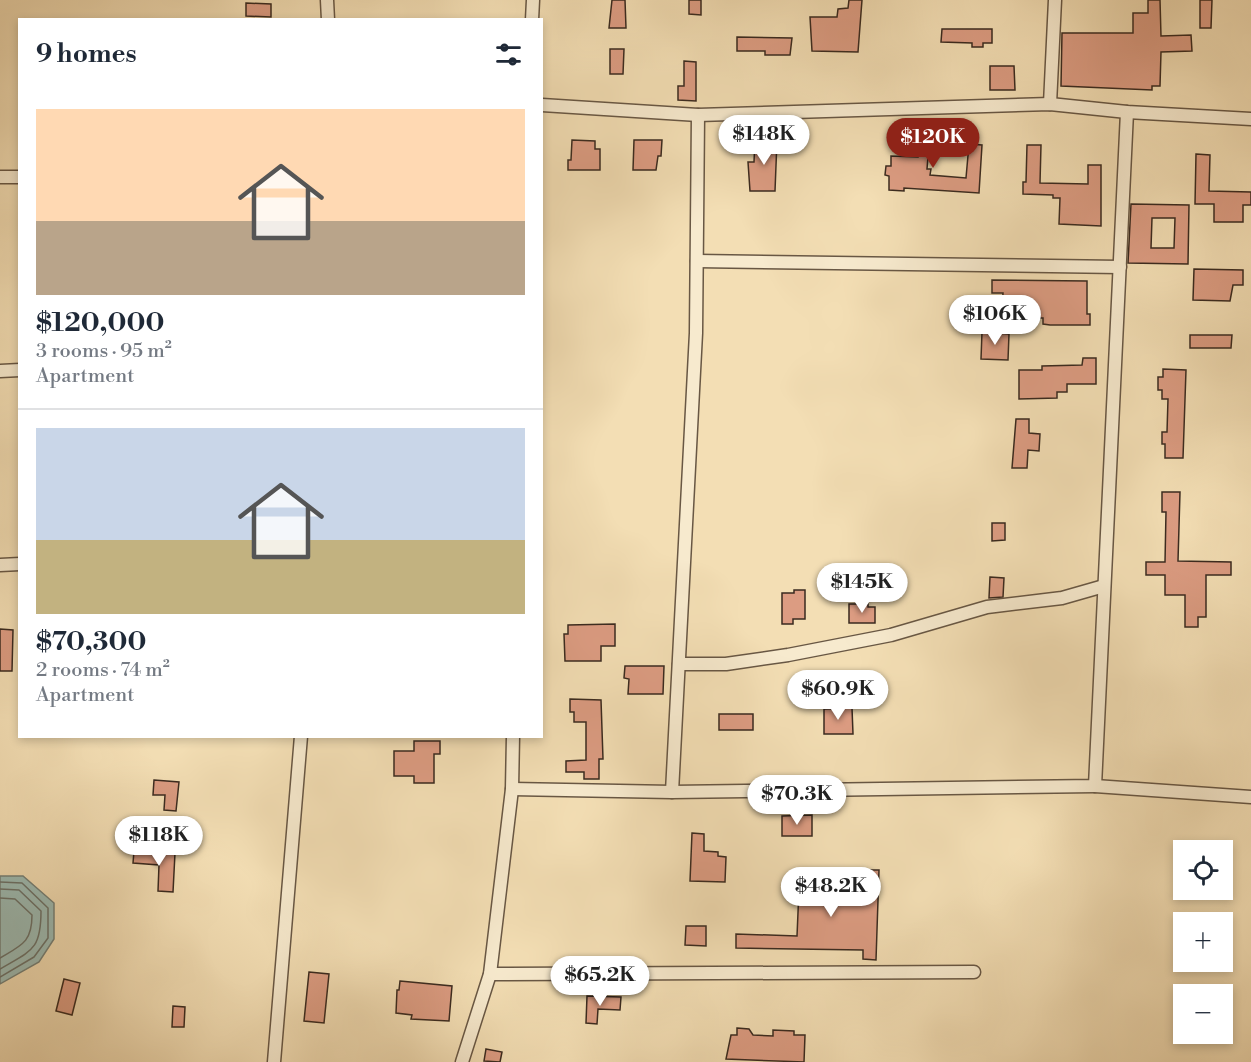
<!DOCTYPE html>
<meta charset="utf-8">
<style>
body{margin:0;font-family:"Libre Bodoni",serif;background:#f6f6f7;color:#1f2937;height:100vh;display:flex;flex-direction:column;font-size:22px;white-space:nowrap}
*{box-sizing:border-box;margin:0}
p{font-size:20px;color:#747a83}
.icon{flex:none;width:33px;height:33px;fill:none;stroke:currentColor;stroke-width:2;stroke-linecap:round;stroke-linejoin:round}
.map{position:relative;flex:1;overflow:hidden}
.side{position:absolute;left:18px;top:18px;width:525px;height:720px;display:flex;flex-direction:column;background:#fff;border-radius:0px;box-shadow:0 3px 9px #0003}
.side>*{flex:none}
.tools{position:absolute;left:1173px;top:840px;display:grid;gap:12px}
.tools a{display:grid;place-items:center;width:60px;height:60px;border-radius:0px;background:#fff;box-shadow:0 3px 9px #0003;font-size:30px}
.price{position:absolute;translate:-50% -51px;padding:0 14px;border-radius:21px;background:#fff;color:#222;font-size:20px;line-height:39px;filter:drop-shadow(0 2px 3px #0008)}
.price::after{content:'';position:absolute;left:50%;top:36px;width:18px;height:14px;margin-left:-9px;background:inherit;clip-path:polygon(0 0,100% 0,50% 100%)}
.price.selected{background:#8f2418;color:#fff}
ul{padding:0;list-style:none}
li{display:grid;align-content:center;gap:12px;height:318px;padding:0 18px}
li+li{border-top:2px solid #e0e1e3}
li span{display:grid;place-items:center;height:186px;border-radius:0px;color:#555}
li>.icon{margin-inline-start:auto}
span .icon{width:108px;height:108px;fill:#fffc;stroke-width:1}
li b{font-size:26px}
h2{display:flex;justify-content:space-between;align-items:center;height:72px;padding:0 18px;font-size:26px}
.map>svg:first-child{display:block}
</style>
<div class="map">
<svg width="1251" height="1062" viewBox="0 0 1251 1062">
<rect width="100%" height="100%" fill="#f3deb4"/>
<filter id="stains"><feTurbulence type="fractalNoise" baseFrequency=".00333" numOctaves="4"/><feColorMatrix values="0 0 0 0 .2 0 0 0 0 .09 0 0 0 0 .02 0 0 0 .5 -.17"/></filter>
<radialGradient id="worn" r=".72"><stop offset=".6" stop-color="#630" stop-opacity="0"/><stop offset="1" stop-color="#630" stop-opacity=".3"/></radialGradient>
<polygon fill="#9dbbb3" stroke="#758178" stroke-width="1.5" points="0,876 23,876 54,903 54,939 39,962 0,984"/>
<g fill="none" stroke-linecap="round" stroke-linejoin="round">
<g stroke="#6c7269" stroke-width="1.5">
<polyline points="0,882 22,883 48,908 48,938 34,957 0,977"/>
<path d="M0 889 19 890 41 911C41 950 32 950 0 969"/>
<path d="M0 898 15 899 32 915C32 942 22 945 0 958"/>
</g>
</g>
<g fill="#dc9c82" stroke="#3a2a1f" stroke-width="1.5" fill-rule="evenodd">
<polygon points="612,0 625,0 626,28 609,28"/>
<polygon points="689,0 701,0 701,15 689,14"/>
<polygon points="849,0 862,0 858,52 812,51 810,17 837,17 838,9 848,8"/>
<polygon points="1148,0 1160,0 1161,36 1191,35 1192,51 1161,52 1160,86 1152,86 1152,90 1061,86 1062,33 1133,33 1133,13 1148,13"/>
<polygon points="1200,0 1212,0 1211,28 1200,28"/>
<polygon points="246,3 271,4 271,17 246,16"/>
<polygon points="942,29 992,29 992,43 983,43 983,47 972,47 972,43 941,42"/>
<polygon points="737,37 792,38 790,55 765,55 765,51 737,51"/>
<polygon points="610,49 624,49 623,74 610,74"/>
<polygon points="684,61 696,62 696,101 678,100 678,86 684,86"/>
<polygon points="990,66 1014,66 1015,90 990,90"/>
<polygon points="919,133 952,135 951,147 929,145 927,169 931,169 930,175 966,178 969,144 982,145 979,193 904,188 904,191 889,190 889,176 885,175 886,166 891,166 891,156 918,157"/>
<polygon points="572,140 595,141 595,149 600,149 600,170 568,170 568,160 571,160"/>
<polygon points="634,140 662,140 661,156 658,156 656,170 633,170"/>
<polygon points="755,140 777,140 775,191 750,191 748,162 754,162"/>
<polygon points="1027,145 1041,145 1040,183 1088,184 1088,165 1101,165 1101,226 1059,224 1060,198 1053,198 1053,195 1023,194 1023,182 1026,182"/>
<polygon points="1196,154 1210,155 1209,191 1251,192 1251,205 1243,205 1243,222 1214,222 1214,204 1195,204"/>
<path d="M1131 204 1189 205 1188 264 1128 263ZM1152 218H1175L1174 248H1151Z"/>
<polygon points="1194,269 1243,270 1243,285 1233,285 1230,301 1193,300"/>
<polygon points="992,280 1087,281 1087,314 1090,314 1090,325 1050,325 1043,324 1043,318 1014,318 1014,331 1001,330 1003,293 992,293"/>
<polygon points="982,332 1009,334 1008,360 981,359"/>
<polygon points="1190,335 1232,335 1231,348 1190,348"/>
<polygon points="1083,358 1096,358 1096,384 1067,384 1067,392 1057,392 1057,398 1019,399 1019,370 1042,370 1042,366 1082,365"/>
<polygon points="1163,369 1186,370 1183,458 1165,458 1165,444 1162,444 1162,432 1167,432 1168,399 1162,399 1162,390 1158,390 1158,377 1163,377"/>
<polygon points="1016,419 1029,419 1029,433 1040,434 1039,451 1028,450 1027,468 1012,468"/>
<polygon points="1162,492 1180,492 1178,561 1231,562 1231,575 1206,575 1206,617 1198,617 1198,627 1185,627 1185,595 1165,595 1165,575 1146,575 1146,562 1165,562 1166,512 1162,512"/>
<polygon points="992,523 1005,523 1005,540 992,541"/>
<polygon points="990,577 1004,578 1003,597 989,598"/>
<polygon points="794,590 805,590 805,619 793,619 793,624 782,624 782,593 794,593"/>
<polygon points="849,604 868,604 868,607 875,607 875,623 849,623"/>
<polygon points="615,624 615,646 601,646 601,661 565,661 564,634 568,634 568,625"/>
<polygon points="0,629 13,630 12,671 0,671"/>
<polygon points="625,666 664,666 663,694 628,694 629,679 624,678"/>
<polygon points="570,699 601,700 603,759 599,759 599,779 584,779 584,772 566,772 566,761 586,760 586,722 574,722 574,712 570,712"/>
<polygon points="852,708 853,734 824,734 824,709"/>
<rect x="719" y="714" width="34" height="16"/>
<polygon points="414,741 440,741 440,754 434,754 434,783 414,783 414,776 394,776 394,751 414,751"/>
<polygon points="154,780 179,782 176,811 164,810 165,795 153,795"/>
<polygon points="812,815 812,836 782,836 782,816"/>
<polygon points="692,833 704,834 704,851 718,852 718,856 726,857 725,882 690,881"/>
<polygon points="134,851 175,853 173,892 158,891 159,865 133,863"/>
<polygon points="820,869 835,869 835,885 856,885 858,870 879,870 876,960 863,959 863,950 736,948 736,934 797,936 799,889 820,890"/>
<polygon points="686,926 706,926 706,946 685,945"/>
<polygon points="309,972 329,974 324,1023 304,1021"/>
<polygon points="64,979 80,983 72,1015 56,1011"/>
<polygon points="400,981 452,986 449,1021 411,1019 412,1015 396,1013 397,990 399,990"/>
<polygon points="587,996 621,997 620,1010 598,1009 597,1024 586,1023"/>
<polygon points="173,1006 185,1007 184,1027 172,1027"/>
<polygon points="737,1028 749,1029 753,1035 773,1036 773,1030 794,1031 794,1035 805,1035 804,1062 726,1059 731,1035 737,1035"/>
<polygon points="486,1049 502,1052 500,1062 484,1061"/>
</g>
<g fill="none" stroke-linecap="round" stroke-linejoin="round">
<defs>
<g id="street">
<polyline points="327,0 328,20"/>
<polyline points="532,20 533,0"/>
<polyline points="1050,104 1055,0"/>
<polyline points="542,105 698,115 1050,104 1127,112 1251,119"/>
<polyline points="0,177 20,177"/>
<polyline points="697,261 1120,267"/>
<polyline points="0,371 20,370"/>
<polyline points="0,565 20,564"/>
<polyline points="679,664 726,664 788,655 891,635 987,607 1062,598 1104,586"/>
<polyline points="1095,786 1251,797"/>
<polyline points="512,789 672,792 1095,786 1127,112"/>
<polyline points="672,792 696,333 698,115"/>
<polyline points="490,974 974,972"/>
<polyline points="274,1062 301,736"/>
<polyline points="462,1062 490,974 512,789 513,736"/>
</g>
</defs>
<use href="#street" stroke="#685744" stroke-width="15"/>
<use href="#street" stroke="#f7eace" stroke-width="12"/>
</g>
<rect width="100%" height="100%" filter="url(#stains)"/>
<rect width="100%" height="100%" fill="url(#worn)"/>
</svg>
<div class="tools">
<a><svg class="icon" aria-label="locate" viewBox="0 0 24 24"><circle cx="12" cy="12" r="6"/><path d="M12 2v4M12 18v4M2 12h4M18 12h4"/></svg></a>
<a>+</a>
<a>−</a>
</div>
<b class="price" style="left:764px;top:166px">$148K</b>
<b class="price selected" style="left:933px;top:169px">$120K</b>
<b class="price" style="left:995px;top:346px">$106K</b>
<b class="price" style="left:862px;top:614px">$145K</b>
<b class="price" style="left:838px;top:721px">$60.9K</b>
<b class="price" style="left:797px;top:826px">$70.3K</b>
<b class="price" style="left:159px;top:867px">$118K</b>
<b class="price" style="left:831px;top:918px">$48.2K</b>
<b class="price" style="left:600px;top:1007px">$65.2K</b>
<section class="side">
<h2>9 homes<svg class="icon" aria-label="filters" viewBox="0 0 24 24"><path d="M4 7h16M4 17h16"/><circle cx="9" cy="7" r="2"/><circle cx="15" cy="17" r="2"/></svg></h2>
<ul>
<li><span style="background:linear-gradient(#ffd9b3 60%,#b9a48a 0)"><svg class="icon" aria-label="home" viewBox="0 0 24 24"><path d="M3 11l9-7 9 7M6 9v11h12V9"/></svg></span><div><b>$120,000</b><p>3 rooms · 95 m²</p><p>Apartment</p></div></li>
<li><span style="background:linear-gradient(#c9d6e8 60%,#c2b280 0)"><svg class="icon" aria-label="home" viewBox="0 0 24 24"><path d="M3 11l9-7 9 7M6 9v11h12V9"/></svg></span><div><b>$70,300</b><p>2 rooms · 74 m²</p><p>Apartment</p></div></li>
</ul>
</section>
</div>
